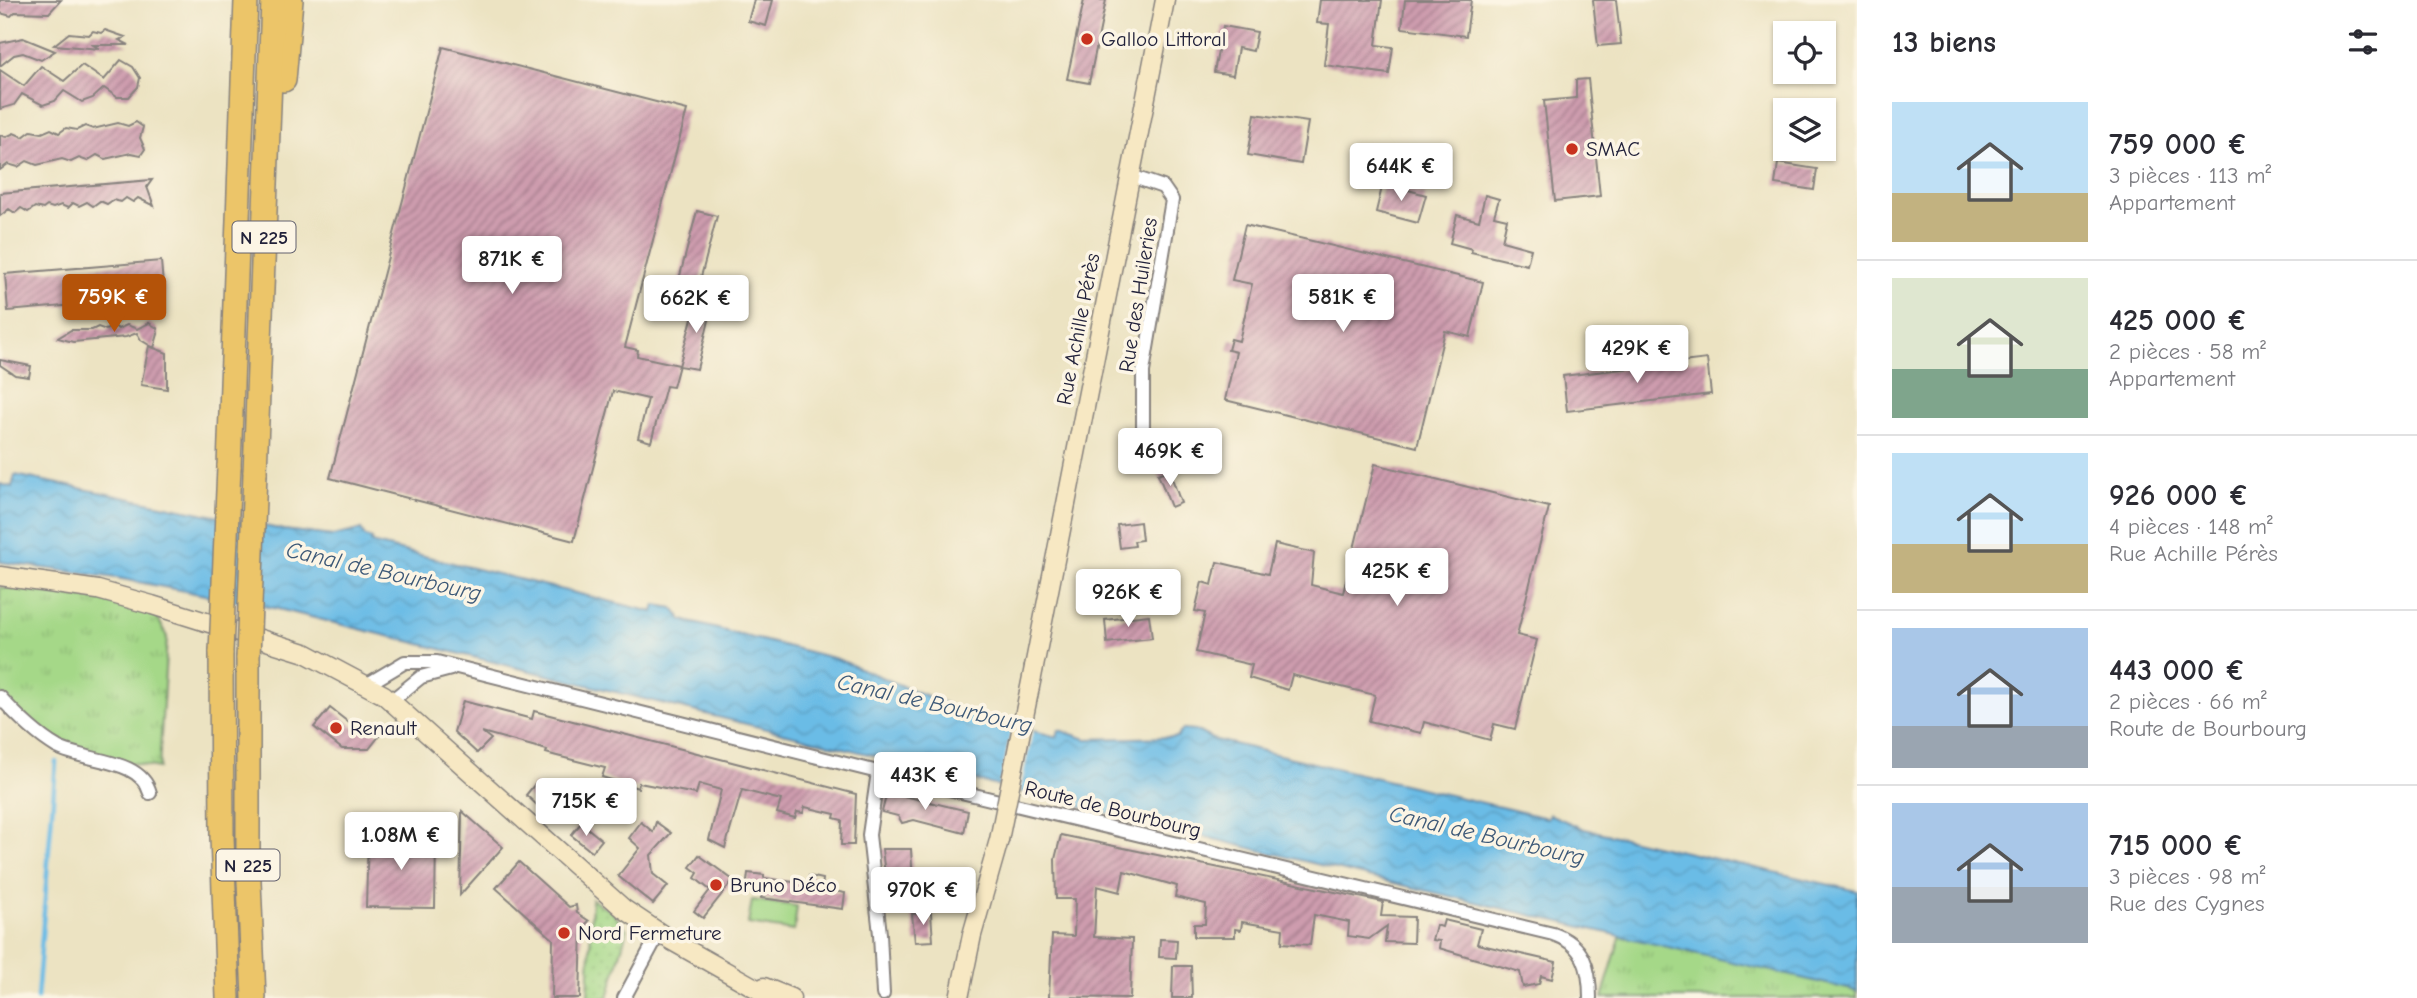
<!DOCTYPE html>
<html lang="fr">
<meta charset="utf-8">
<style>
body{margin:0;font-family:"Comic Neue",sans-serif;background:#f2f2f3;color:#2b2b33;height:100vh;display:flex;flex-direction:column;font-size:26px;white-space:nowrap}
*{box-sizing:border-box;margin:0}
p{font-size:23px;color:#7c7c81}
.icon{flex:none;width:38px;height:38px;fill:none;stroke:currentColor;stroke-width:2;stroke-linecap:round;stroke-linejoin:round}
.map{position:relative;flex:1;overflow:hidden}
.panel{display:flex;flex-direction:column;background:#fff;width:560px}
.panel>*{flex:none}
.buttons{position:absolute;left:1773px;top:21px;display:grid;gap:14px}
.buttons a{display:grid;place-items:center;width:63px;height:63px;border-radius:0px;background:#fff;box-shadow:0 2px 5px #0004;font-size:35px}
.price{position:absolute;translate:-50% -60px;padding:0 16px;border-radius:7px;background:#fff;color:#222;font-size:23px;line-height:46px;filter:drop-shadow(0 2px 4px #0008)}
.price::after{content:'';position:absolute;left:50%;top:42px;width:21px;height:16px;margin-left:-10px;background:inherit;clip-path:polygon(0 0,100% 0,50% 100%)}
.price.selected{background:#b45309;color:#fff}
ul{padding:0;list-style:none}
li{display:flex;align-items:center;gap:21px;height:175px;padding:0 35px}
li+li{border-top:2px solid #e1e1e2}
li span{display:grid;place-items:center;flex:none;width:196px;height:140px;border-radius:0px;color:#555}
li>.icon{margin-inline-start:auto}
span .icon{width:84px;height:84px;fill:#fffc;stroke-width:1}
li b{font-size:30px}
h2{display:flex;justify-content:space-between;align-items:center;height:84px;padding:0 35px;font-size:30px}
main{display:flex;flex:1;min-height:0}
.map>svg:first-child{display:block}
</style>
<main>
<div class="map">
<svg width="1857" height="998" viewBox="0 0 1857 998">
<defs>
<pattern id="grass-tufts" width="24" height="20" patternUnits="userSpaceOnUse" patternTransform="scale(1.75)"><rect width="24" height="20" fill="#a5d888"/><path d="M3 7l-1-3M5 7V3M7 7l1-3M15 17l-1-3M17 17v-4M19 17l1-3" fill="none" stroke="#8eb976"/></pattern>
<pattern id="garden-dots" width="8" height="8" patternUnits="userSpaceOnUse" patternTransform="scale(1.75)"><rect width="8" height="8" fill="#a5d888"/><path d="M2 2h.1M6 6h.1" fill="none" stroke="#8eb976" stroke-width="1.8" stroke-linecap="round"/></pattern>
<pattern id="water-waves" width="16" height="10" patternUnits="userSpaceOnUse" patternTransform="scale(1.75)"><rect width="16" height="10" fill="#6bbce6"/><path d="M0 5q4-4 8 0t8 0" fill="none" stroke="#5ca1c6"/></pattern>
<pattern id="building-hatch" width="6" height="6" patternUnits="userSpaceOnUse" patternTransform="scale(1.75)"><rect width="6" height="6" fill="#ce9cae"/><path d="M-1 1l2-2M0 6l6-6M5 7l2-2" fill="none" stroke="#a77f8f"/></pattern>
</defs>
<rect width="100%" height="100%" fill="#fcf5e5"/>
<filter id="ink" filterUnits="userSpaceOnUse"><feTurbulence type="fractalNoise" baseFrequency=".0143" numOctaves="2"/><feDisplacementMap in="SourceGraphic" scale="14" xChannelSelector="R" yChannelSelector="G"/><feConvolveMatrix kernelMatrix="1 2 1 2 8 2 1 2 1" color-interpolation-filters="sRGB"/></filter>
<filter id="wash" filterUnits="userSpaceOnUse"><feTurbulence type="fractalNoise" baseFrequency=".00686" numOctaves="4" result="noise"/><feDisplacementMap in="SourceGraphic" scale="28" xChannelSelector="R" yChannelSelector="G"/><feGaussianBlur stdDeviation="1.57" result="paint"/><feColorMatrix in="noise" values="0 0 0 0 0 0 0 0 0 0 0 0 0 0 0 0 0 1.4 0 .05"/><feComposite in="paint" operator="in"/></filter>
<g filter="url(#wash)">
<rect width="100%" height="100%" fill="#ece3c2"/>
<g fill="url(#grass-tufts)" stroke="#647d62" stroke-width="2">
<polygon points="0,587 97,599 156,614 167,637 159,768 94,756 43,734 0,694"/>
<polygon points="1621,934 1857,991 1857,998 1602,998"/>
</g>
<polygon fill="url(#garden-dots)" stroke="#647d62" stroke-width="2" points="592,899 613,913 627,930 608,998 588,998"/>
<polygon fill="#a5d888" stroke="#647d62" stroke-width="2" points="752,900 797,906 794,931 748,924"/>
<polygon fill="url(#water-waves)" stroke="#466f90" stroke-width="2" points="15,475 284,530 333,536 361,530 365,537 372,539 371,543 653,612 655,605 673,608 682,620 837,659 975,716 1057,737 1059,730 1086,739 1177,737 1183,729 1195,730 1212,739 1547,818 1549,814 1584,829 1857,891 1857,991 1389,882 278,609 117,578 0,562 0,484 12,487"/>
<polygon fill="#ece3c2" points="1012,726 1033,730 1020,792 999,787"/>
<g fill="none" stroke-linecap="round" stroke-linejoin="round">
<polyline stroke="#6bbce6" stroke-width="4.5" points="37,998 56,762"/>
</g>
<g id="blocks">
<g fill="url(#building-hatch)">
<polygon points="0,0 61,0 49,13 15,12 11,16 0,13"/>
<polygon points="754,0 773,0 766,26 748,21"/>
<polygon points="1084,0 1106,0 1089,83 1067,79"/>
<polygon points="1320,0 1382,0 1376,45 1393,47 1389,74 1324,65 1329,24 1317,23"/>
<polygon points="1405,0 1471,0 1466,36 1402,28"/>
<polygon points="1593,0 1616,0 1621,44 1598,46"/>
<polygon points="1223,26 1257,32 1253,51 1238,48 1233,75 1214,72"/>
<polygon points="105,30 125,37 119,40 129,45 93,45 100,49 54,45 69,33 89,35 93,31 101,33"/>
<polygon points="23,38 55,51 41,60 23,53 14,55 0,66 0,43"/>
<polygon points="443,47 687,110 625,347 638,350 637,356 679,365 673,387 666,386 651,442 638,438 648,399 613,391 574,541 330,478"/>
<polygon points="121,60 133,67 140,78 138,87 129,97 117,97 104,88 93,98 82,102 64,91 55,101 43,105 22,94 14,105 0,109 0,70 24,86 41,66 64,81 82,65 104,80"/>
<polygon points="1588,79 1600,196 1555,201 1544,101 1576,98 1576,80"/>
<polygon points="1255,114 1308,122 1301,164 1248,155"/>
<polygon points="136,122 143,127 140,138 145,149 141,155 131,153 105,159 97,155 87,161 79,158 71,162 62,159 37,165 27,161 18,167 8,164 0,170 0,135 6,137 14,133 23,137 31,131 42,133 51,129 59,133 66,128 77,130 85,126 93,129 118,123 128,126"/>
<polygon points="1778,163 1817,169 1814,190 1775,184"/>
<polygon points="152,180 147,187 154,206 138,198 133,202 126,198 121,202 113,200 107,204 100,201 93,206 87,202 79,206 73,203 68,208 61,205 53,208 47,206 43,209 35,207 28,212 21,208 15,213 9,209 0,216 0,193"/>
<polygon points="1383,183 1426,195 1418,223 1376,212"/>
<polygon points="1485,195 1499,199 1494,216 1507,219 1502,241 1531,249 1527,265 1471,252 1472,249 1450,243 1457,215 1479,221"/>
<polygon points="697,211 717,216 697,292 677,287"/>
<polygon points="1245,225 1483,282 1470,337 1445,331 1417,447 1225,400 1236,352 1228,350 1231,339 1239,341 1252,284 1232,280"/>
<polygon points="161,261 164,297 8,311 5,274"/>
<polygon points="697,300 713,304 697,369 679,366"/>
<polygon points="149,323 157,328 158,334 154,348 141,340 137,333 126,337 73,342 58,338 71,330 92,330 98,327 106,330 113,325 118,329 127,325 137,329"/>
<polygon points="149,346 167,353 167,389 141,385"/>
<polygon points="1707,359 1711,394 1567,411 1563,376"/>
<polygon points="0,360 31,366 29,377 15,375 0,365"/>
<polygon points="1375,464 1549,507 1517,635 1537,640 1515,729 1494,724 1490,740 1424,722 1421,733 1369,721 1375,695 1292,675 1288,690 1249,678 1252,665 1196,652 1205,613 1195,611 1202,582 1212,585 1217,562 1268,574 1275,544 1314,553 1311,585 1343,593"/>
<polygon points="1169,470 1181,503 1171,507 1158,474"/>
<polygon points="1140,522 1142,540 1134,541 1135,546 1120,548 1117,525"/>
<polygon points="1149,615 1152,638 1107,643 1105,620"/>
<polygon points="463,701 532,719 534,711 856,794 854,845 841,845 842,820 834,818 835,814 805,807 803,813 797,812 795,818 777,813 781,800 742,790 725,848 709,840 721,790 699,784 696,794 639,783 638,788 602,777 605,768 557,756 546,753 547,750 482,732 491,739 477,753 454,732"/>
<polygon points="330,708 357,729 363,722 380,735 369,749 342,749 314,727"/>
<polygon points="535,784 544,792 548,786 557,793 551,801 560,807 551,818 526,795"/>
<polygon points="887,792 968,811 964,833 914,820 902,823 898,816 882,812"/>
<polygon points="462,811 503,847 460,895"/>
<polygon points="641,822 653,832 656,822 671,833 651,855 653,874 668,886 653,904 618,876 640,848 629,838"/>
<polygon points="581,823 602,840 592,852 571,835"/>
<polygon points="1061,835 1383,902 1381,916 1414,917 1413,943 1385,942 1387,926 1369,939 1348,936 1349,922 1314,915 1310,945 1282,943 1283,929 1242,922 1241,930 1235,929 1235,937 1194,937 1194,924 1205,924 1206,904 1175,897 1177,886 1124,871 1120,892 1097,886 1094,937 1132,939 1130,998 1049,997 1052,935 1074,936 1075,899 1056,899 1055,859"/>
<polygon points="368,836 436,837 435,908 366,907"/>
<polygon points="882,849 911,849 913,883 906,883 907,891 887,892"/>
<polygon points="699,855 733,880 703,918 694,911 710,890 695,878 698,873 690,867"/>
<polygon points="519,862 569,907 576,905 577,913 589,921 582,928 580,998 552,998 553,939 496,888"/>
<polygon points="748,873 764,875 764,878 808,884 809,876 823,879 822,889 845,893 843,909 761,898 762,892 746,890"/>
<polygon points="931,913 933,941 915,942 912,914"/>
<polygon points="1444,920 1481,929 1477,944 1556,962 1552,979 1541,976 1539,984 1523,987 1520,972 1439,948 1440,941 1432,940 1436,925 1442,927"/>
<polygon points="1160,939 1177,940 1176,958 1159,957"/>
<polygon points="1173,966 1191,966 1192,998 1172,998"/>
</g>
</g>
</g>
<g filter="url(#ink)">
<use href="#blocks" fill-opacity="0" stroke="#87827e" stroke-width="2"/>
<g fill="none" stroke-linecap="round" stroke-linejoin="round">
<defs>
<g id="street">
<polyline points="1131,176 1163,187 1172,200 1143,372 1143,447"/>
<path d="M368 684 405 662H437L878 772 1553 934C1584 944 1590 968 1590 998"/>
<path d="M0 697C17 716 35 734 57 747 85 762 141 758 150 793"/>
<polyline points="391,701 421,677 451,669"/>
<polyline points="878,772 869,835 880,934 883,994"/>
<polyline points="624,998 659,933"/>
</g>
<g id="secondary">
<polyline points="0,576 98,590 152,605 305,653 384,695 624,909 672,941 773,998"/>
<polyline points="1034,667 1165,0"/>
<polyline points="764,987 791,998"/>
<polyline points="959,998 972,935 999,840"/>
</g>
<g id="highway">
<polyline points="284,80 291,0"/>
<polyline points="229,467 246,0"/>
<polyline points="255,473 273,0"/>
<polyline points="221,652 222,837 228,998"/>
<polyline points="248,658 248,858 254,998"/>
</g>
</defs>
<use href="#street" stroke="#87827e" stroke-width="16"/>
<use href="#secondary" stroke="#87827e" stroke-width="21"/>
<use href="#highway" stroke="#87827e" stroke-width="26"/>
<use href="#street" stroke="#fff" stroke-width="12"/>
<use href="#secondary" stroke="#f7e8c3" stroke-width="18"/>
<use href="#highway" stroke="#ecc569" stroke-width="23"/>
<defs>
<polyline id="secondary-bridge" points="999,840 1034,667"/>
<g id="highway-bridge">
<polyline points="221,652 229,467"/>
<polyline points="248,658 255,473"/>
</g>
</defs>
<use href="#secondary-bridge" stroke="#87827e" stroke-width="21" stroke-linecap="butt"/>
<use href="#highway-bridge" stroke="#87827e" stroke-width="26" stroke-linecap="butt"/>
<use href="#secondary-bridge" stroke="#f7e8c3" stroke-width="18"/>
<use href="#highway-bridge" stroke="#ecc569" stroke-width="23"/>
</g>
</g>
<g fill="#c8321e" stroke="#fcf5e5" stroke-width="2.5">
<circle cx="1087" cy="39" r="7"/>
<circle cx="1572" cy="149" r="7"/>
<circle cx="336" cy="728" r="7"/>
<circle cx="716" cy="885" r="7"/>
<circle cx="564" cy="933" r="7"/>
</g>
<g text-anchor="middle" stroke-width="7" stroke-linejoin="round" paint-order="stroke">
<g fill="#fcf5e5" stroke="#63616e" stroke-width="2">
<rect x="232.5" y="221.5" width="63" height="31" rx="5"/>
<rect x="216.5" y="849.5" width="63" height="31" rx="5"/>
</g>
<g font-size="19" font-weight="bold" fill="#22223b">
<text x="264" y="244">N 225</text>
<text x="248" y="872">N 225</text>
</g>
<g font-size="21" fill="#22223b" stroke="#fcf5e5" text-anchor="start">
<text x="1101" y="46">Galloo Littoral</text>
<text x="1586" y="156">SMAC</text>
<text x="350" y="735">Renault</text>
<text x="730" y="892">Bruno Déco</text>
<text x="578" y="940">Nord Fermeture</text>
</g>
<g font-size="21" fill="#22223b" stroke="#fcf5e5">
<text transform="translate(1138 295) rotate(-81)" y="7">Rue des Huileries</text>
<text transform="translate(1078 329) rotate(-79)" y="7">Rue Achille Pérès</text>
<text transform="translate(1113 809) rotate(14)" y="7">Route de Bourbourg</text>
</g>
<g font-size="23" font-style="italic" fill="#3c5877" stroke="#fcf5e5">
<text transform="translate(384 571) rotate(13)" y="8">Canal de Bourbourg</text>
<text transform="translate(935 703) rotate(13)" y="8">Canal de Bourbourg</text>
<text transform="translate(1487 835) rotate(13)" y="8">Canal de Bourbourg</text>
</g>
</g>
</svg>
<div class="buttons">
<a><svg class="icon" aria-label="locate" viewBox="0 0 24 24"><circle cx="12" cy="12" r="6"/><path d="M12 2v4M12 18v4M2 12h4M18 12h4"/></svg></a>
<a><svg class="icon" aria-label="layers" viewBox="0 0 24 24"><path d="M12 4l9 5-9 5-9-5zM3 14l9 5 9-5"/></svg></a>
</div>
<b class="price" style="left:1401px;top:203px">644K €</b>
<b class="price" style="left:512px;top:296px">871K €</b>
<b class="price selected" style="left:114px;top:334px">759K €</b>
<b class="price" style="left:1343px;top:334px">581K €</b>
<b class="price" style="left:696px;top:335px">662K €</b>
<b class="price" style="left:1637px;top:385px">429K €</b>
<b class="price" style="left:1170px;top:488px">469K €</b>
<b class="price" style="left:1397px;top:608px">425K €</b>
<b class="price" style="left:1128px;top:629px">926K €</b>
<b class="price" style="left:925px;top:812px">443K €</b>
<b class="price" style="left:586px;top:838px">715K €</b>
<b class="price" style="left:401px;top:872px">1.08M €</b>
<b class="price" style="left:923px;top:927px">970K €</b>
</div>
<section class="panel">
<h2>13 biens<svg class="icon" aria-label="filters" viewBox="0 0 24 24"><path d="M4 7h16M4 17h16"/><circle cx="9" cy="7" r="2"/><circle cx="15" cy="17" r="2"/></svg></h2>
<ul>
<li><span style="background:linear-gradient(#bfe0f5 65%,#c2b280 0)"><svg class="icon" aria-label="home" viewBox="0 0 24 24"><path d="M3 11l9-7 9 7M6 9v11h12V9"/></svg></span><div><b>759 000 €</b><p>3 pièces · 113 m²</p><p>Appartement</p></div></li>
<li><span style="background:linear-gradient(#dfe7d0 65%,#7fa58c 0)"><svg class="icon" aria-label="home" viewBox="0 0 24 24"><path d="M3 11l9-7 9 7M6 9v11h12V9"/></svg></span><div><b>425 000 €</b><p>2 pièces · 58 m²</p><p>Appartement</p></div></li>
<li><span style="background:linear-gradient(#bfe0f5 65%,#c2b280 0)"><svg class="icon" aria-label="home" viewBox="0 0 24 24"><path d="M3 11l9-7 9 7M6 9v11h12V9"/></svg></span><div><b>926 000 €</b><p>4 pièces · 148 m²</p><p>Rue Achille Pérès</p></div></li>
<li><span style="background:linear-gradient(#a9c7e8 70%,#9aa5b1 0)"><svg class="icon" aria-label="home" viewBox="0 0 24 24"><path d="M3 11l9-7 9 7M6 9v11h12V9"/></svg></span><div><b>443 000 €</b><p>2 pièces · 66 m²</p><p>Route de Bourbourg</p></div></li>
<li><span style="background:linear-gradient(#a9c7e8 60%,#9aa5b1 0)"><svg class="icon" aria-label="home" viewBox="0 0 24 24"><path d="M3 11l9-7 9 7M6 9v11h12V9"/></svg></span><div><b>715 000 €</b><p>3 pièces · 98 m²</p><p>Rue des Cygnes</p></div></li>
</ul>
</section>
</main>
